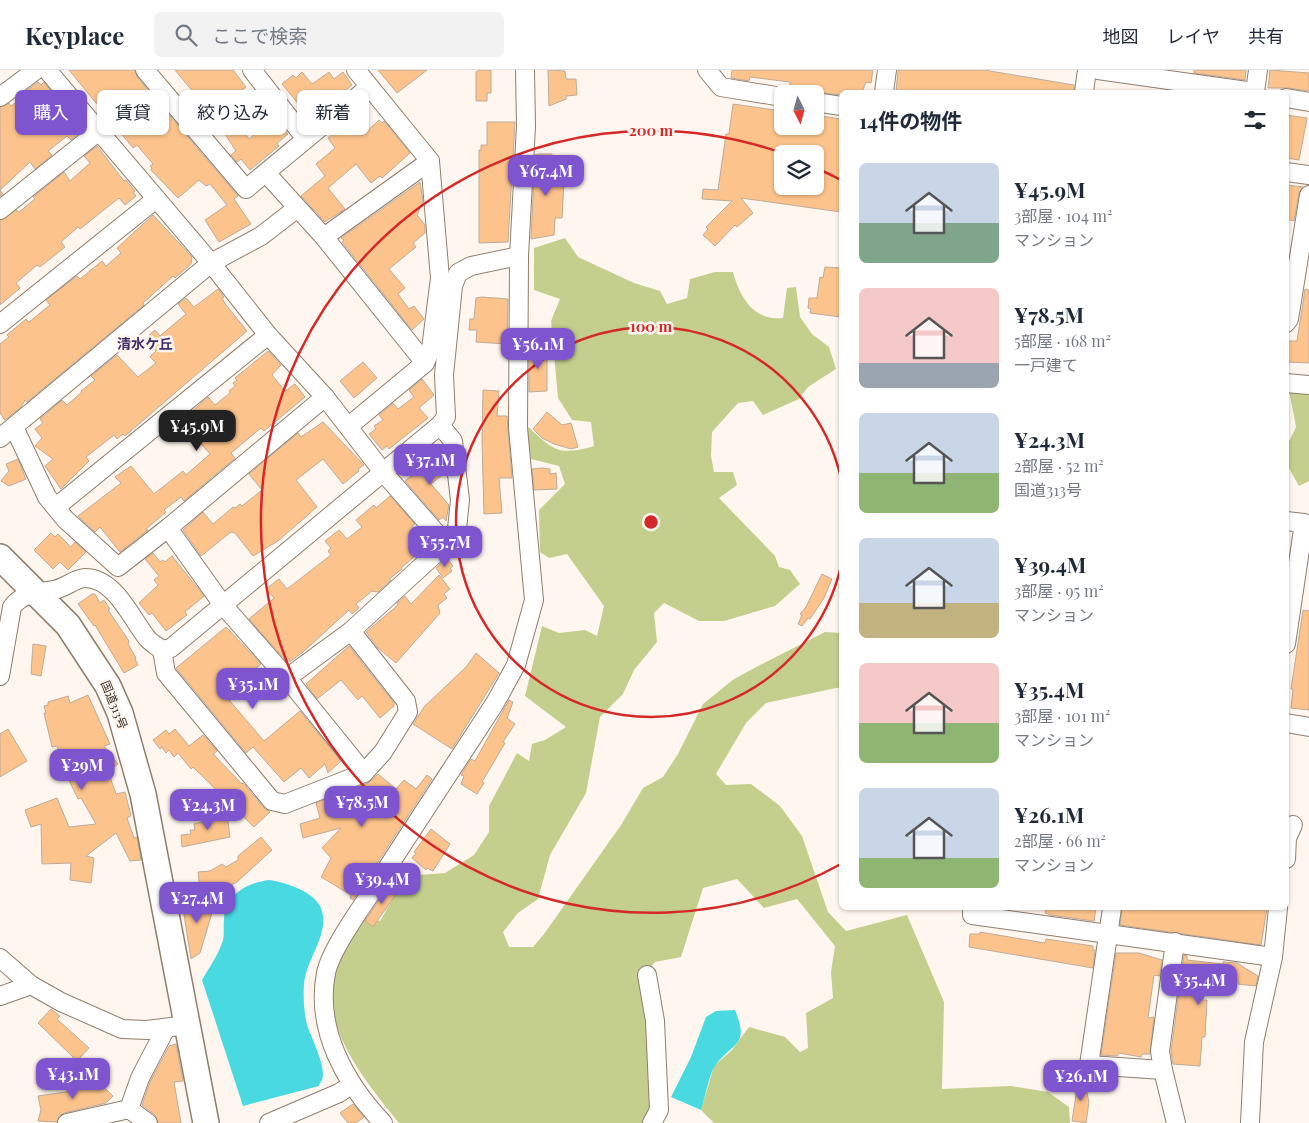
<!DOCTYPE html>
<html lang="ja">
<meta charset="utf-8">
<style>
body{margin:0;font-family:"Playfair Display","Noto Sans JP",serif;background:#f2f2f3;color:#1f2937;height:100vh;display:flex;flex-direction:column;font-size:19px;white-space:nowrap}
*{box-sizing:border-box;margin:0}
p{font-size:16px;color:#747a83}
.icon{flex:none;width:28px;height:28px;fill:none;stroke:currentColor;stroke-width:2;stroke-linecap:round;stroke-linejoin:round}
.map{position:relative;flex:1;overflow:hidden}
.sheet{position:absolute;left:839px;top:20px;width:450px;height:820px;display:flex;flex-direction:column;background:#fff;border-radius:8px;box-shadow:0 1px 4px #0004}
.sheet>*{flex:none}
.guide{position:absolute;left:15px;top:20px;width:475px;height:45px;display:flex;gap:10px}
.needle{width:32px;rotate:174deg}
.buttons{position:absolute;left:774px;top:15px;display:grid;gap:10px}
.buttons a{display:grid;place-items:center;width:50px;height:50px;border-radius:8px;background:#fff;box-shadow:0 1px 4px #0004;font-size:25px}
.price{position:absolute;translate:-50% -42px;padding:0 11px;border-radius:10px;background:#7f55cf;color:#fff;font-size:16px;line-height:32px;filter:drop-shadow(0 1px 2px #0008)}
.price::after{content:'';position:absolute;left:50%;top:30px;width:15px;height:11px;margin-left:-8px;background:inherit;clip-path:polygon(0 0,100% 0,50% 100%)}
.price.active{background:#222;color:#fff}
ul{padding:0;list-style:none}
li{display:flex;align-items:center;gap:15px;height:125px;padding:0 20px}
li span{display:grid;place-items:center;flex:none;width:140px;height:100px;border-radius:8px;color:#555}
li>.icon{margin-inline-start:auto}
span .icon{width:60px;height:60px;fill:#fffc;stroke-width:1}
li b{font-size:21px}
h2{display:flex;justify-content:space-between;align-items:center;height:60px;padding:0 20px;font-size:21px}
.pill{padding:0 18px;border-radius:8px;background:#fff;box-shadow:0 1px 4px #0004;font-size:18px;line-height:45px}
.pill.active{background:#7f55cf;color:#fff}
header{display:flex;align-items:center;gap:30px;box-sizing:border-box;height:70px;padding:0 25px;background:#fff;border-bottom:1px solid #e0e1e3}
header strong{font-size:24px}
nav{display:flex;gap:28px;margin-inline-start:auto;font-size:18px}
.search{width:350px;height:45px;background:#f2f2f3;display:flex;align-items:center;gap:12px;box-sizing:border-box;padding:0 18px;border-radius:8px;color:#747a83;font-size:19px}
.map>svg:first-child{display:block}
</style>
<header>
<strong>Keyplace</strong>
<div class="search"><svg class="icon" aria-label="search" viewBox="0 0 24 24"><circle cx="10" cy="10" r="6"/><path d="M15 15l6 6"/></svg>ここで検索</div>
<nav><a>地図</a><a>レイヤ</a><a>共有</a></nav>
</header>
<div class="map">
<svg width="1309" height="1053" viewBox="0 0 1309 1053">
<rect width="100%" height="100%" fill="#fff7ef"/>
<g fill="#c4cf8d">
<path d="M565 168 578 187 634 213 660 221 667 234 687 228 690 209 715 202H733C740 228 754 251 783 248L787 218 796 217 800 247 812 264 829 277 836 299 808 317 799 329 763 345 753 331 738 333 712 362 711 386 714 402H733L737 415 719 428 775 486 779 497 790 500 800 514 775 536 724 551H699L664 533 654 543 657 572 634 600 623 624 600 647 586 723 550 785 538 829 518 843 503 862 509 877H533L544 864 621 755 643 718 663 707 678 684 703 634 734 609 762 594 825 562 841 563V617L766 633 746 653 716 704 726 715 751 714 780 736 802 766 828 842 846 861 907 845 944 932 942 1019 1011 1016 1048 1022 1069 1037 1070 1053H714L701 1040 714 996 732 980 749 957 785 967 800 982 808 978 806 943 833 928 831 902 835 876 797 829 764 838 737 809 703 818 681 887 655 892 642 908 657 1011 649 1053H399C365 1011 311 947 339 890 346 875 356 861 365 847L380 851 406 806 445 803 474 785 489 762V736L517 683 529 691 532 674 545 670 566 657 525 626 542 556 559 563 585 560 597 566 604 536 567 484 549 488 540 482 539 440 565 414 559 396 531 389 526 355C553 379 556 387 594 376L591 352 572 350 558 328 551 251 560 229 534 220V178Z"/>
<polygon points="1289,320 1309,321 1309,411 1299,416 1286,393 1286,378 1296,357"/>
</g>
<g fill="#48d9e1">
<path d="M269 810C286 812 318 823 322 841 329 865 306 889 304 914 303 926 304 943 307 955 311 967 327 998 322 1010 321 1012 319 1014 319 1016L243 1036 202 910C209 898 218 885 222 873 225 866 223 857 224 849 226 824 247 813 269 810Z"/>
<path d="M735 940C750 977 733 971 715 996 709 1004 705 1029 701 1040L671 1027 691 987 706 947 716 941Z"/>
</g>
<g fill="#fcc38c" stroke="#beab99" fill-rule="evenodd">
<polygon points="69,0 135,0 137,7 238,126 234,129 251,154 219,172 205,150 227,135 210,114 206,116 199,110 178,128 151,100 152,98 150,96 153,94 137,75 133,78"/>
<polygon points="175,0 233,0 246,17 242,20 255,37 236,52 249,69 272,50 264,40 267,37 288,64 277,73 279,76 250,100 241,89 237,92 231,85 236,81 216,50 213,52 201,37 196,42 190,33 195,30 191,25 194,23"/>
<polygon points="378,0 427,0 397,23"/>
<polygon points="479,0 491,0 491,23 487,23 487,31 476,31 476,2"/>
<polygon points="548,0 565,1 566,9 576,9 577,25 566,26 566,29 549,36"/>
<polygon points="732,0 873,0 871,13 866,12 862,22 841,22 841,25 790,19 790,12 750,7 749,11 731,8"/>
<polygon points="898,0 984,0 1074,15 1074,22 896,22"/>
<polygon points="1194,0 1246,0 1245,10 1194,3"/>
<polygon points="1270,0 1309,3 1309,21 1288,18 1268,18"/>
<polygon points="302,2 312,14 329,2 334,9 343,2 352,15 317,45 311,37 305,42 282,14 293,5 296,8"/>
<polygon points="38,12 41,15 44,12 56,27 53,29 65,45 68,42 79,55 74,58 78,64 71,70 67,66 48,81 52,85 35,99 30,92 0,120 3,124 0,126 0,37 9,33 11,36 28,23 26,21"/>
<path d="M733 34 782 41V56H815V45L841 49V142L741 128 753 143 737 157 735 155 715 176 703 165 708 159 706 157 732 131 702 129 703 119 718 120 726 64H729ZM782 84H815V116H782Z"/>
<polygon points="1286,45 1307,48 1299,90 1286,88"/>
<polygon points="348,49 362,66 379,50 382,53 384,51 410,83 382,108 380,106 371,113 356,94 328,118 345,139 325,152 301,126 325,106 316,94 335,78 328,68 333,64 331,62"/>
<polygon points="487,52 515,52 508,172 479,173 479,80 481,80 481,75 487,75"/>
<polygon points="97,76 124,111 126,110 135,121 133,122 136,126 125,135 119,128 80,159 78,157 61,172 65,177 40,197 37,195 22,208 16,213 20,218 0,235 0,150 16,140 19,142 35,129 33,127 64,102 70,111 90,93 84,86"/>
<polygon points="538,84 552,84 552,90 556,90 557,112 564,112 562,148 555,148 554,165 531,169 535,85"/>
<polygon points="420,112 423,131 417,145 425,155 425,163 413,173 416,177 389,199 405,218 398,224 409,239 414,236 424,249 412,260 342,172 344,170 341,168"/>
<polygon points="1286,115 1303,117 1299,123 1294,151 1286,149"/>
<polygon points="153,145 192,187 191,194 175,208 173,206 143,233 144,235 27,332 25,330 21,337 5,350 0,343 0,274 9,267 7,265 26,249 29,252 50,235 46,230 77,206 80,209 102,191 106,196 121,183 117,178"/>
<polygon points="825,197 841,198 841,247 810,243 811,239 808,238 809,228 817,228 820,207 823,208"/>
<polygon points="218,219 224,227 222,228 226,235 247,261 125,366 123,364 117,369 114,365 86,387 89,391 61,419 45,396 53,389 35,376 42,368 35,359 43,353 40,349 62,330 67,335 82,322 81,321 95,310 91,306 117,285 138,307 156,293 150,287 156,281 147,267 155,260 160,266 186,244 178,234 186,228 194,237"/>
<polygon points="1305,219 1309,220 1309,293 1286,292 1286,271 1297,271"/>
<polygon points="482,227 508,229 507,274 476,272 477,260 469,260 470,249 474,249 476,228"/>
<polygon points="529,278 547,281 547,321 529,322"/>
<polygon points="268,281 281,295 272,305 285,321 295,314 305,327 264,361 261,358 231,383 235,388 184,431 181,427 164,440 166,442 146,459 148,460 120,482 100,457 95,462 78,446 121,413 115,407 131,396 154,424 183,401 186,405 210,384 195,367 191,368 180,354 181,351 208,327 215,335 230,323 229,321 235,316 233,313 237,310 235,308"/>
<polygon points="363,292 377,308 354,328 340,311"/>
<polygon points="422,309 434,325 419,338 428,348 389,379 387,376 382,380 369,364 376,359 374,356 383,350 379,345 393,333 398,339 414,327 409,320"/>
<polygon points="483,320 499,321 497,346 507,346 512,408 499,408 502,443 484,444 482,371"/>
<polygon points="547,342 562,355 571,353 578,377 571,379 554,374 542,368 533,359"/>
<polygon points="323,352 364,395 358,399 359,401 343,414 323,389 296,410 317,437 278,471 253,486 235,463 231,462 201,486 183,460 203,442 213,454 233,437 235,438 240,434 242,436 262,420 249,404 298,363 301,367"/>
<polygon points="434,382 445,393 442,397 446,402 431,414 449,435 446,451 443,447 439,450 405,411 427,393 424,390"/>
<polygon points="18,389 26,409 9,416 1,411 9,401 6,394"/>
<polygon points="542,398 550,399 550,404 556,403 557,419 534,420 532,399"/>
<polygon points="390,426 415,454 412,456 428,475 401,498 402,499 389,509 391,510 378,522 372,521 356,534 359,538 352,544 349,540 303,582 291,591 286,591 249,549 274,528 266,519 279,509 287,519 331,485 328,481 331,478 325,471 339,460 347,469 362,457 356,450 374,435 376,438"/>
<polygon points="51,463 55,467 58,464 71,477 75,472 86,482 68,500 60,492 53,499 34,480"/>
<polygon points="153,483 160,492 163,490 165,492 172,486 204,526 185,542 187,545 166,561 152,543 149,545 139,533 158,515 154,510 159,506 145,489"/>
<polygon points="447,488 453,496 450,498 452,501 443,508 436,498"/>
<polygon points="822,504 832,509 824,528 810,549 808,548 802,556 798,554 802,545 800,544 806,537"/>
<polygon points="439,505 450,519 444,524 447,528 438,535 440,543 396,593 378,578 366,562 398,535 397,533 405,526 411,534"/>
<polygon points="92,524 95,524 100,533 104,530 110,539 108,540 129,571 128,574 136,588 135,589 138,595 124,603 95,555 94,556 78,534"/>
<polygon points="1303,540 1309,541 1309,640 1291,638 1293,619 1291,619"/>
<polygon points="226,557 261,594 224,624 264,671 300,641 341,691 328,703 325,694 309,708 301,698 284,712 253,677 246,683 176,598"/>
<polygon points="33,574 46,576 41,606 31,604"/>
<polygon points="349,576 394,633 394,636 380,648 362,626 358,630 341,610 317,629 306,614"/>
<polygon points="476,583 499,603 452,679 413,654 424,637 466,597"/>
<polygon points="88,625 110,674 104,676 118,694 108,701 116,724 125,722 131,746 127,748 134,768 137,767 141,790 130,791 116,763 86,786 94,788 91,813 70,810 71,793 42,794 41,754 31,757 25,740 57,728 69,757 96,754 81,728 78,729 66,704 57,676 52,677 44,643 46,643 44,636 48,635 48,632 68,626 70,633"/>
<polygon points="509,630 513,632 507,648 515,654 503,672 505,673 482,712 484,713 477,724 461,714 464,706 461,705 471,689 475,691"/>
<polygon points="8,659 27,691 0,707 0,664"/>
<polygon points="175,659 189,676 203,665 217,681 213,684 242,714 243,713 264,738 270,742 254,757 193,697 191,699 178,683 174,687 169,680 166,683 162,677 160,679 153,670 166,660 169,664"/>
<polygon points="378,704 396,719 404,710 416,719 427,705 432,709 353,830 350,828 351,825 321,807 331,788 322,778 341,758 303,768 300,754 320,748 316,733 368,713"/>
<polygon points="227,744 230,767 182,777 181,765 191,764 190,760 195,760 194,754 210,750 209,746"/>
<polygon points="431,759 450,774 433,801 427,798 426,800 412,788 416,783 414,782"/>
<polygon points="261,767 272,780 237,812 201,830 198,802 210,801 222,794 226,797 238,790 238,786"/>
<polygon points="391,812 399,820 373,857 365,851"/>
<polygon points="197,830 214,836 200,883 191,889 182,832"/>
<polygon points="1046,838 1096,838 1094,851 1050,845 1045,843"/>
<polygon points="1122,838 1267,838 1261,875 1120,855"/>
<polygon points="980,862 1045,873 1046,869 1093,876 1093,880 1095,880 1093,898 969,877 970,864 980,864"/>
<polygon points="1116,883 1139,883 1162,890 1160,906 1154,905 1148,948 1154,947 1150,984 1142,984 1141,987 1119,983 1117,986 1101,985"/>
<polygon points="1184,885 1187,886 1187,890 1223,894 1223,892 1237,893 1258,906 1256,916 1238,914 1238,910 1206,908 1203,930 1207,930 1205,967 1202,967 1200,996 1173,994 1171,981"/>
<polygon points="51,939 60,946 57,949 89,978 77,991 38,953"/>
<polygon points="176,974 183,1011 174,1012 181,1053 158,1053 155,1045 142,1035 150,1012 169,976"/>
<polygon points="1080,1000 1083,1004 1089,1032 1086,1053 1072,1051"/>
<polygon points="83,1007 94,1008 113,1026 106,1033 64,1043 59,1046 57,1052 38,1051 41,1040 38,1026 72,1021 84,1013"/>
<polygon points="353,1034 364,1047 356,1053 348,1053 340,1043"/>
</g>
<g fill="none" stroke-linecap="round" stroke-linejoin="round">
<defs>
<g id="minor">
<polyline points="47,0 211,193 268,265 325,327 383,402 446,474"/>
<polyline points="145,0 246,119 369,17"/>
<polyline points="252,0 306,69"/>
<polyline points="707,0 721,17 782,27"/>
<polyline points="1098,0 1254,22"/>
<polyline points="884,22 887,0"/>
<polyline points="1084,22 1087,0"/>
<polyline points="1255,22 1258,0"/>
<polyline points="0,27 36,0"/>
<polyline points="1286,28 1309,32"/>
<polyline points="815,32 841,36"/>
<polyline points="1286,102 1309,105"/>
<polyline points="266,103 324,167 425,293"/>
<polyline points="0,140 99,61"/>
<polyline points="324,167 430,91"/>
<polyline points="1286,253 1289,249 1309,125"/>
<polyline points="0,254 156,129"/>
<polyline points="1286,313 1309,315"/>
<polyline points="325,327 168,458 223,535 287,608 364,703"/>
<polyline points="349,356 425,293 431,279 440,208 430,91 356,0"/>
<polyline points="14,357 47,427 65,449 118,497 168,458"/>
<polyline points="0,368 211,193 261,166 296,139"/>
<polyline points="56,437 268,265"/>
<polyline points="1286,451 1304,453 1286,574"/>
<polyline points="162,580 166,603 272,731 285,734 364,703 383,682 408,642 406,631 351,561"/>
<path d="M0 606 12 537C22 523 38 523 53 520 64 519 75 508 85 508 115 508 131 548 147 568 151 573 157 576 162 580L171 578 440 355 446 347 444 305 453 216 458 203 471 196 519 186"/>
<polyline points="287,608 351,561 446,474 457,459 460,430 453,371 440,355"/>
<polyline points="1286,653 1309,657"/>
<polyline points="1286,789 1287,768 1293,755"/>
<polyline points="972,838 972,845 1273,887"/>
<polyline points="1112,838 1089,995 1163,1000"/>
<polyline points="1175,872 1160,981 1163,1000 1176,1053"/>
<polyline points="0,888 31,915 61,932 122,959 147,960 187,955"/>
<polyline points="647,905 655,951 659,1040 652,1053"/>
<polyline points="0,926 31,915"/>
<polyline points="129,1039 140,1008 166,958"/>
<polyline points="67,1053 129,1039 148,1053"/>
<polyline points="269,1053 339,1023 351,1015"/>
<path d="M383 1053C345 1013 315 959 326 903 331 879 363 835 377 814 416 753 456 693 495 633L516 595 534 530 518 358 519 186 526 56 525 0"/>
<polyline points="1250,1053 1254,972 1273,887 1278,838"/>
</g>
<polyline id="highway" points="0,487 68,555 108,616 120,643 143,724 206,1053"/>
</defs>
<use href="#minor" stroke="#907e6d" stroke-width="20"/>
<use href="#highway" stroke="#907e6d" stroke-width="28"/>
<use href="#minor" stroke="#fff" stroke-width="18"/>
<use href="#highway" stroke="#fff" stroke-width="25"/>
</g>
<g fill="none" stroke="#d62828" stroke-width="2.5">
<path d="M841 496A195 195 0 1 1 841 408"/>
<path d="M841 794A391 391 0 1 1 782 83M816 98A391 391 0 0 1 841 110"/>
</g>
<g text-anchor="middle" stroke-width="5" stroke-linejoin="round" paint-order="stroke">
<g font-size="12" fill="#342c25" stroke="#fff7ef">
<text transform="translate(114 635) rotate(68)" y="4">国道313号</text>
</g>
<g font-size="14" font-weight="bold" fill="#422e6a" stroke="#fff7ef">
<text x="145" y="279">清水ケ丘</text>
</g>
</g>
<circle cx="651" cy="452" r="8" fill="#d62828" stroke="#fff7ef" stroke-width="2.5"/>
<g font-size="15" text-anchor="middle" font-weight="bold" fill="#d62828" stroke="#fff7ef" stroke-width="5" stroke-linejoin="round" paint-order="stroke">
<text x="651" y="66">200 m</text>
<text x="651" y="262">100 m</text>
</g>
</svg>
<div class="buttons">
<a><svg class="needle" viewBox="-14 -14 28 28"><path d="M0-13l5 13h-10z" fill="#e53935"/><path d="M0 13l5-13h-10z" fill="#747a83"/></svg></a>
<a><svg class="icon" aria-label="layers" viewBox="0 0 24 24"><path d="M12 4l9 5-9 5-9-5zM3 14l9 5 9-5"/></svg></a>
</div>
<b class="price" style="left:546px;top:127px">¥67.4M</b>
<b class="price" style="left:538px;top:300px">¥56.1M</b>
<b class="price active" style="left:197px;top:382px">¥45.9M</b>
<b class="price" style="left:430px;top:416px">¥37.1M</b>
<b class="price" style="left:445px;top:498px">¥55.7M</b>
<b class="price" style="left:253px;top:640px">¥35.1M</b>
<b class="price" style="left:82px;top:721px">¥29M</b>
<b class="price" style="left:362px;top:758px">¥78.5M</b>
<b class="price" style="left:208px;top:761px">¥24.3M</b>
<b class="price" style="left:382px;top:835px">¥39.4M</b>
<b class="price" style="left:197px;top:854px">¥27.4M</b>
<b class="price" style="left:1199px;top:936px">¥35.4M</b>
<b class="price" style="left:73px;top:1030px">¥43.1M</b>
<b class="price" style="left:1081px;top:1032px">¥26.1M</b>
<div class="guide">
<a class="pill active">購入</a>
<a class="pill">賃貸</a>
<a class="pill">絞り込み</a>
<a class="pill">新着</a>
</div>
<section class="sheet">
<h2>14件の物件<svg class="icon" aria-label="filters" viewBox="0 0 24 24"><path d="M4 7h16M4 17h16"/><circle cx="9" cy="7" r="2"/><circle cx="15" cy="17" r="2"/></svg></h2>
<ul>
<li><span style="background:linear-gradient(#c9d6e8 60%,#7fa58c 0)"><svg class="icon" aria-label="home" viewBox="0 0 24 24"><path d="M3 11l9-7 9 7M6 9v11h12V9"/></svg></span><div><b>¥45.9M</b><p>3部屋 · 104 m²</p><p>マンション</p></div></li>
<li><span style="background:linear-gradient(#f6c9c9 75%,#9aa5b1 0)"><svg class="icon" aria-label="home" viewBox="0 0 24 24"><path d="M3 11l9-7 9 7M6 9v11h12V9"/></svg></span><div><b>¥78.5M</b><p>5部屋 · 168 m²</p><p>一戸建て</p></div></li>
<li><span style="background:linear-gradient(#c9d6e8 60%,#8fb573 0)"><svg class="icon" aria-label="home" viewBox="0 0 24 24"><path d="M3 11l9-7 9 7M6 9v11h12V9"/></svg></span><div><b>¥24.3M</b><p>2部屋 · 52 m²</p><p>国道313号</p></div></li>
<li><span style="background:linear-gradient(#c9d6e8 65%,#c2b280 0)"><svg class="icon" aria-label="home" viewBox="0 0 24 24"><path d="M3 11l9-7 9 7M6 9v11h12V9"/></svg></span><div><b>¥39.4M</b><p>3部屋 · 95 m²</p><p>マンション</p></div></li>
<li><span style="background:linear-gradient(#f6c9c9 60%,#8fb573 0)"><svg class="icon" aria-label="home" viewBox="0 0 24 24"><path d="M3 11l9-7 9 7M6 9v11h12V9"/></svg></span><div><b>¥35.4M</b><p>3部屋 · 101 m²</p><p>マンション</p></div></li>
<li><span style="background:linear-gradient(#c9d6e8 70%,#8fb573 0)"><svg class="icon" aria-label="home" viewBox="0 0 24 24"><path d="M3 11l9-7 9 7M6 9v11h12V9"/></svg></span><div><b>¥26.1M</b><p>2部屋 · 66 m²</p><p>マンション</p></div></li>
</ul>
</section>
</div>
